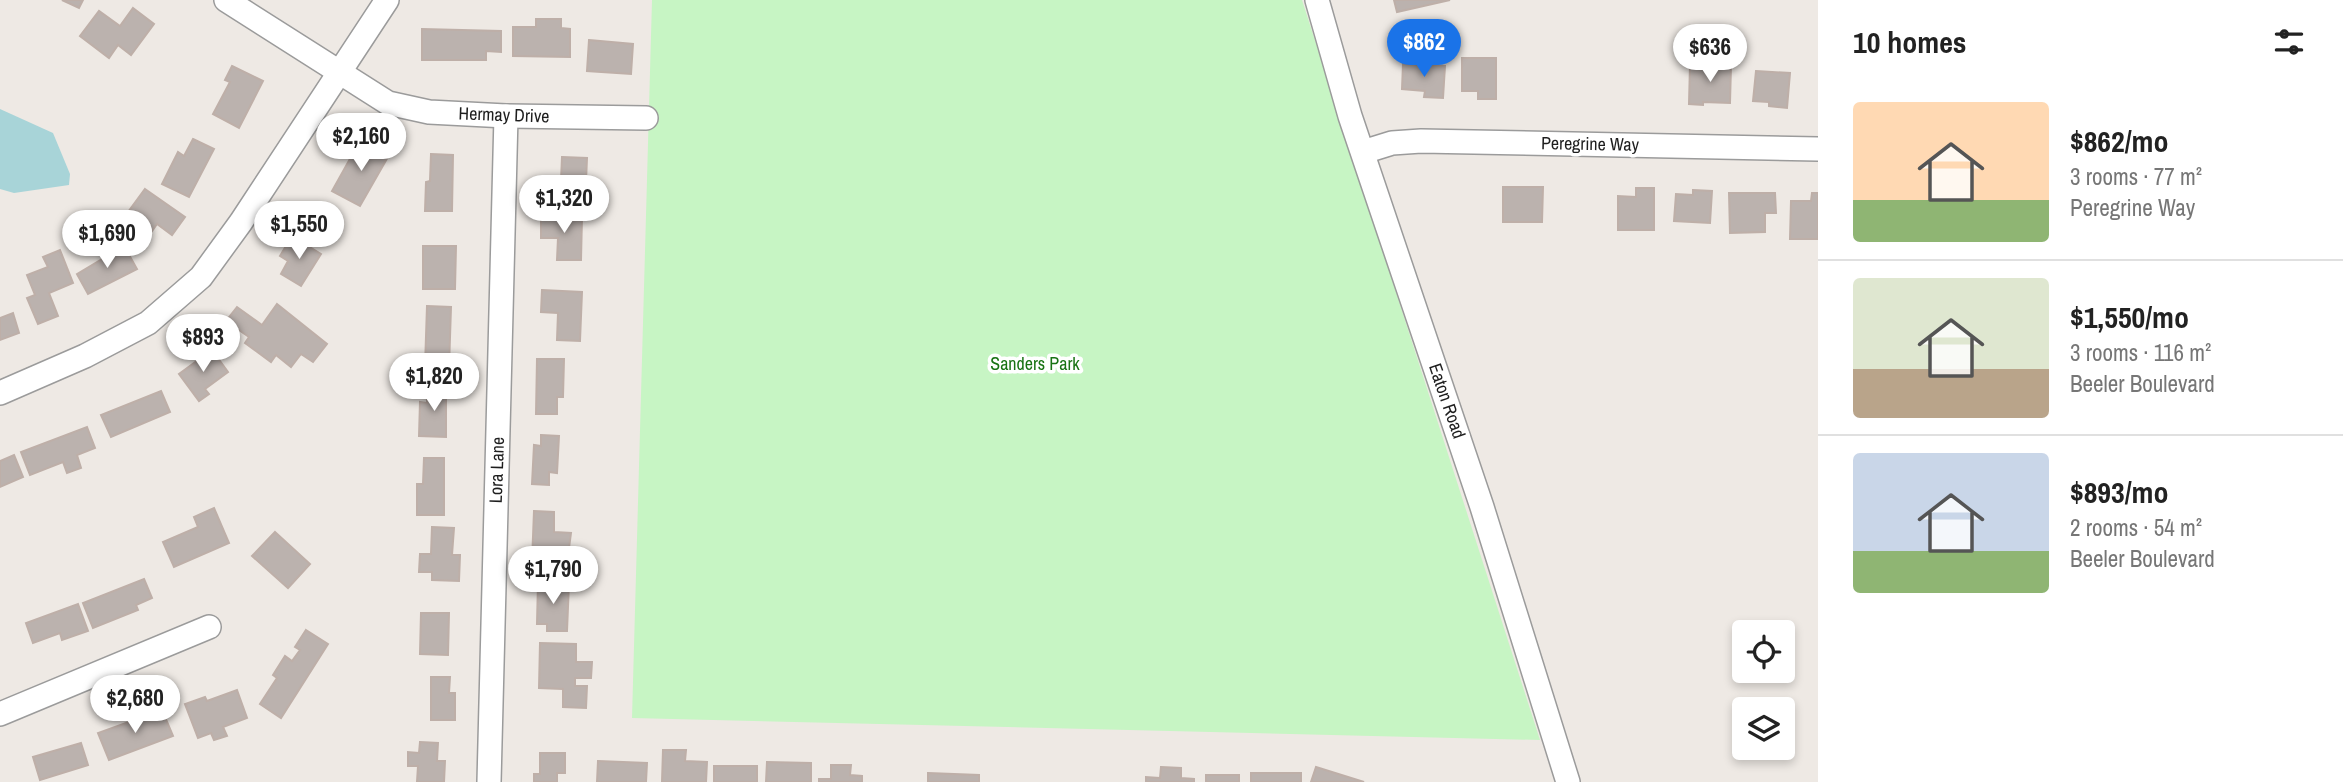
<!DOCTYPE html>
<meta charset="utf-8">
<style>
body{margin:0;font-family:"Archivo Narrow",sans-serif;background:#f6f6f6;color:#222;height:100vh;display:flex;flex-direction:column;font-size:26px;white-space:nowrap}
*{box-sizing:border-box;margin:0}
p{font-size:23px;color:#767676}
.icon{flex:none;width:38px;height:38px;fill:none;stroke:currentColor;stroke-width:2;stroke-linecap:round;stroke-linejoin:round}
.map{position:relative;flex:1;overflow:hidden}
.side{display:flex;flex-direction:column;background:#fff;width:525px}
.side>*{flex:none}
.tools{position:absolute;left:1732px;top:620px;display:grid;gap:14px}
.tools a{display:grid;place-items:center;width:63px;height:63px;border-radius:7px;background:#fff;box-shadow:0 4px 10px #0003;font-size:35px}
.price{position:absolute;translate:-50% -60px;padding:0 16px;border-radius:24px;background:#fff;color:#222;font-size:23px;line-height:46px;filter:drop-shadow(0 2px 4px #0008)}
.price::after{content:'';position:absolute;left:50%;top:42px;width:21px;height:16px;margin-left:-10px;background:inherit;clip-path:polygon(0 0,100% 0,50% 100%)}
.price.current{background:#1a73e8;color:#fff}
ul{padding:0;list-style:none}
li{display:flex;align-items:center;gap:21px;height:175px;padding:0 35px}
li+li{border-top:2px solid #e0e0e0}
li span{display:grid;place-items:center;flex:none;width:196px;height:140px;border-radius:7px;color:#555}
li>.icon{margin-inline-start:auto}
span .icon{width:84px;height:84px;fill:#fffc;stroke-width:1}
li b{font-size:30px}
h2{display:flex;justify-content:space-between;align-items:center;height:84px;padding:0 35px;font-size:30px}
main{display:flex;flex:1;min-height:0}
.map>svg:first-child{display:block}
</style>
<main>
<div class="map">
<svg width="1818" height="782" viewBox="0 0 1818 782">
<rect width="100%" height="100%" fill="#eee9e4"/>
<polygon fill="#c7f5c4" points="652,0 1302,0 1540,740 632,718"/>
<polygon fill="#a8d4d8" points="0,109 53,133 70,174 69,185 14,193 0,189"/>
<g fill="#bbb2ae" stroke="#beafa8" stroke-width="2">
<polygon points="62,0 83,0 79,8"/>
<polygon points="1394,0 1450,0 1397,12"/>
<polygon points="133,8 154,24 131,55 118,45 109,58 80,36 99,11 120,26"/>
<polygon points="536,19 561,19 561,28 570,29 570,57 513,56 513,27 536,27"/>
<polygon points="422,29 501,31 501,52 486,51 486,60 422,60"/>
<polygon points="589,40 633,44 631,74 587,71"/>
<polygon points="1462,58 1496,58 1496,99 1478,99 1478,91 1462,91"/>
<polygon points="1403,64 1445,66 1443,98 1424,97 1425,91 1402,89"/>
<polygon points="1690,65 1731,66 1730,103 1703,102 1703,105 1689,104"/>
<polygon points="232,66 263,81 239,128 213,114 230,82 225,80"/>
<polygon points="1756,71 1790,73 1787,108 1769,106 1769,102 1753,101"/>
<polygon points="193,139 214,149 189,197 162,184 178,152 184,156"/>
<polygon points="361,139 389,155 360,206 332,191"/>
<polygon points="431,154 453,155 452,211 425,211 426,182 430,181"/>
<polygon points="562,157 587,158 585,205 560,204"/>
<polygon points="1503,187 1543,187 1542,222 1503,222"/>
<polygon points="1636,188 1654,188 1654,230 1618,230 1618,196 1636,197"/>
<polygon points="145,189 185,217 172,235 157,224 145,241 120,223"/>
<polygon points="1693,190 1712,191 1710,223 1674,221 1676,194 1693,195"/>
<polygon points="1729,193 1775,193 1776,213 1765,213 1765,232 1730,233"/>
<polygon points="1812,193 1818,193 1818,239 1790,239 1791,201 1811,201"/>
<polygon points="541,216 582,217 581,260 557,260 558,238 541,238"/>
<polygon points="292,236 321,254 301,286 281,274 288,261 280,256"/>
<polygon points="124,246 137,269 88,294 77,274"/>
<polygon points="423,246 456,246 455,289 423,289"/>
<polygon points="60,250 73,283 49,293 58,316 38,324 27,298 35,295 27,275 48,267 43,257"/>
<polygon points="542,290 582,292 580,341 557,340 558,313 541,312"/>
<polygon points="277,304 327,344 313,362 301,354 291,367 276,355 271,362 245,343 249,337 226,321 237,307 262,325"/>
<polygon points="427,306 451,307 449,368 425,367"/>
<polygon points="13,313 19,333 0,340 0,318"/>
<polygon points="212,350 228,372 205,389 209,394 199,401 179,374"/>
<polygon points="537,359 564,359 563,397 557,397 557,414 536,414"/>
<polygon points="427,386 446,387 446,437 419,436 420,402 427,403"/>
<polygon points="161,391 170,412 111,437 101,415"/>
<polygon points="87,427 95,448 77,455 81,468 67,473 63,462 30,475 21,452"/>
<polygon points="541,435 559,436 557,473 549,472 549,485 532,484 534,445 541,446"/>
<polygon points="14,455 23,477 0,487 0,461"/>
<polygon points="424,458 444,458 444,515 417,515 417,484 423,484"/>
<polygon points="214,508 229,543 174,567 163,542 198,527 194,517"/>
<polygon points="534,511 554,512 554,532 571,533 567,563 532,562"/>
<polygon points="432,527 454,528 452,555 460,555 459,581 432,580 432,572 419,572 420,554 431,554"/>
<polygon points="275,532 310,564 288,588 252,556"/>
<polygon points="144,579 152,598 136,605 138,610 93,628 83,603"/>
<polygon points="538,582 569,583 567,631 547,631 547,624 537,624"/>
<polygon points="78,604 88,631 62,640 60,633 33,643 26,623"/>
<polygon points="421,613 449,613 448,655 420,654"/>
<polygon points="306,630 328,644 281,718 260,704 277,678 273,675 285,656 292,661 300,650 295,647"/>
<polygon points="540,643 576,644 576,662 592,662 591,678 575,678 575,686 587,686 586,708 563,707 563,689 539,688"/>
<polygon points="431,677 450,677 449,693 455,693 455,720 431,720"/>
<polygon points="237,690 247,718 223,727 227,736 214,740 211,733 198,738 185,704 205,697 207,701"/>
<polygon points="162,710 173,736 109,760 98,733"/>
<polygon points="420,742 438,743 437,761 445,761 444,782 417,782 418,766 408,766 408,752 419,753"/>
<polygon points="81,743 88,765 40,780 33,757"/>
<polygon points="663,750 686,750 685,761 707,762 706,782 662,782"/>
<polygon points="540,753 565,753 565,773 557,773 557,782 534,782 534,774 540,774"/>
<polygon points="598,761 647,763 646,782 597,782"/>
<polygon points="767,762 811,763 811,782 766,782"/>
<polygon points="831,765 851,765 850,775 862,776 862,782 819,782 819,779 831,779"/>
<rect x="714" y="766" width="43" height="16"/>
<polygon points="1161,767 1181,768 1181,778 1194,779 1194,782 1146,782 1146,777 1160,778"/>
<polygon points="1316,767 1364,782 1311,782"/>
<polygon points="928,773 979,775 979,782 928,782"/>
<rect x="1251" y="773" width="50" height="9"/>
<rect x="1206" y="775" width="33" height="7"/>
</g>
<g fill="none" stroke-linecap="round" stroke-linejoin="round">
<defs>
<g id="minor">
<polyline points="226,0 388,103 429,112 506,116 646,118"/>
<polyline points="1317,0 1350,116 1482,507 1568,782"/>
<polyline points="1363,152 1392,143 1421,141 1818,149"/>
<polyline points="0,393 85,356 148,323 201,277 241,222 387,0"/>
<polyline points="0,714 209,627"/>
<polyline points="489,782 506,116"/>
</g>
</defs>
<use href="#minor" stroke="#9b9b9b" stroke-width="26"/>
<use href="#minor" stroke="#fff" stroke-width="23"/>
</g>
<g text-anchor="middle" stroke-width="7" stroke-linejoin="round" paint-order="stroke">
<g font-size="18" fill="#1e1e1e" stroke="#fff">
<text transform="translate(504 115) rotate(2)" y="6">Hermay Drive</text>
<text transform="translate(1590 144) rotate(1)" y="6">Peregrine Way</text>
<text transform="translate(1447 401) rotate(71)" y="6">Eaton Road</text>
<text transform="translate(497 470) rotate(-88)" y="6">Lora Lane</text>
</g>
<g font-size="18" fill="#197314" stroke="#fff">
<text x="1035" y="370">Sanders Park</text>
</g>
</g>
</svg>
<div class="tools">
<a><svg class="icon" aria-label="locate" viewBox="0 0 24 24"><circle cx="12" cy="12" r="6"/><path d="M12 2v4M12 18v4M2 12h4M18 12h4"/></svg></a>
<a><svg class="icon" aria-label="layers" viewBox="0 0 24 24"><path d="M12 4l9 5-9 5-9-5zM3 14l9 5 9-5"/></svg></a>
</div>
<b class="price current" style="left:1424px;top:79px">$862</b>
<b class="price" style="left:1710px;top:84px">$636</b>
<b class="price" style="left:361px;top:173px">$2,160</b>
<b class="price" style="left:564px;top:235px">$1,320</b>
<b class="price" style="left:299px;top:261px">$1,550</b>
<b class="price" style="left:107px;top:270px">$1,690</b>
<b class="price" style="left:203px;top:374px">$893</b>
<b class="price" style="left:434px;top:413px">$1,820</b>
<b class="price" style="left:553px;top:606px">$1,790</b>
<b class="price" style="left:135px;top:735px">$2,680</b>
</div>
<section class="side">
<h2>10 homes<svg class="icon" aria-label="filters" viewBox="0 0 24 24"><path d="M4 7h16M4 17h16"/><circle cx="9" cy="7" r="2"/><circle cx="15" cy="17" r="2"/></svg></h2>
<ul>
<li><span style="background:linear-gradient(#ffd9b3 70%,#8fb573 0)"><svg class="icon" aria-label="home" viewBox="0 0 24 24"><path d="M3 11l9-7 9 7M6 9v11h12V9"/></svg></span><div><b>$862/mo</b><p>3 rooms · 77 m²</p><p>Peregrine Way</p></div></li>
<li><span style="background:linear-gradient(#dfe7d0 65%,#b9a48a 0)"><svg class="icon" aria-label="home" viewBox="0 0 24 24"><path d="M3 11l9-7 9 7M6 9v11h12V9"/></svg></span><div><b>$1,550/mo</b><p>3 rooms · 116 m²</p><p>Beeler Boulevard</p></div></li>
<li><span style="background:linear-gradient(#c9d6e8 70%,#8fb573 0)"><svg class="icon" aria-label="home" viewBox="0 0 24 24"><path d="M3 11l9-7 9 7M6 9v11h12V9"/></svg></span><div><b>$893/mo</b><p>2 rooms · 54 m²</p><p>Beeler Boulevard</p></div></li>
</ul>
</section>
</main>
